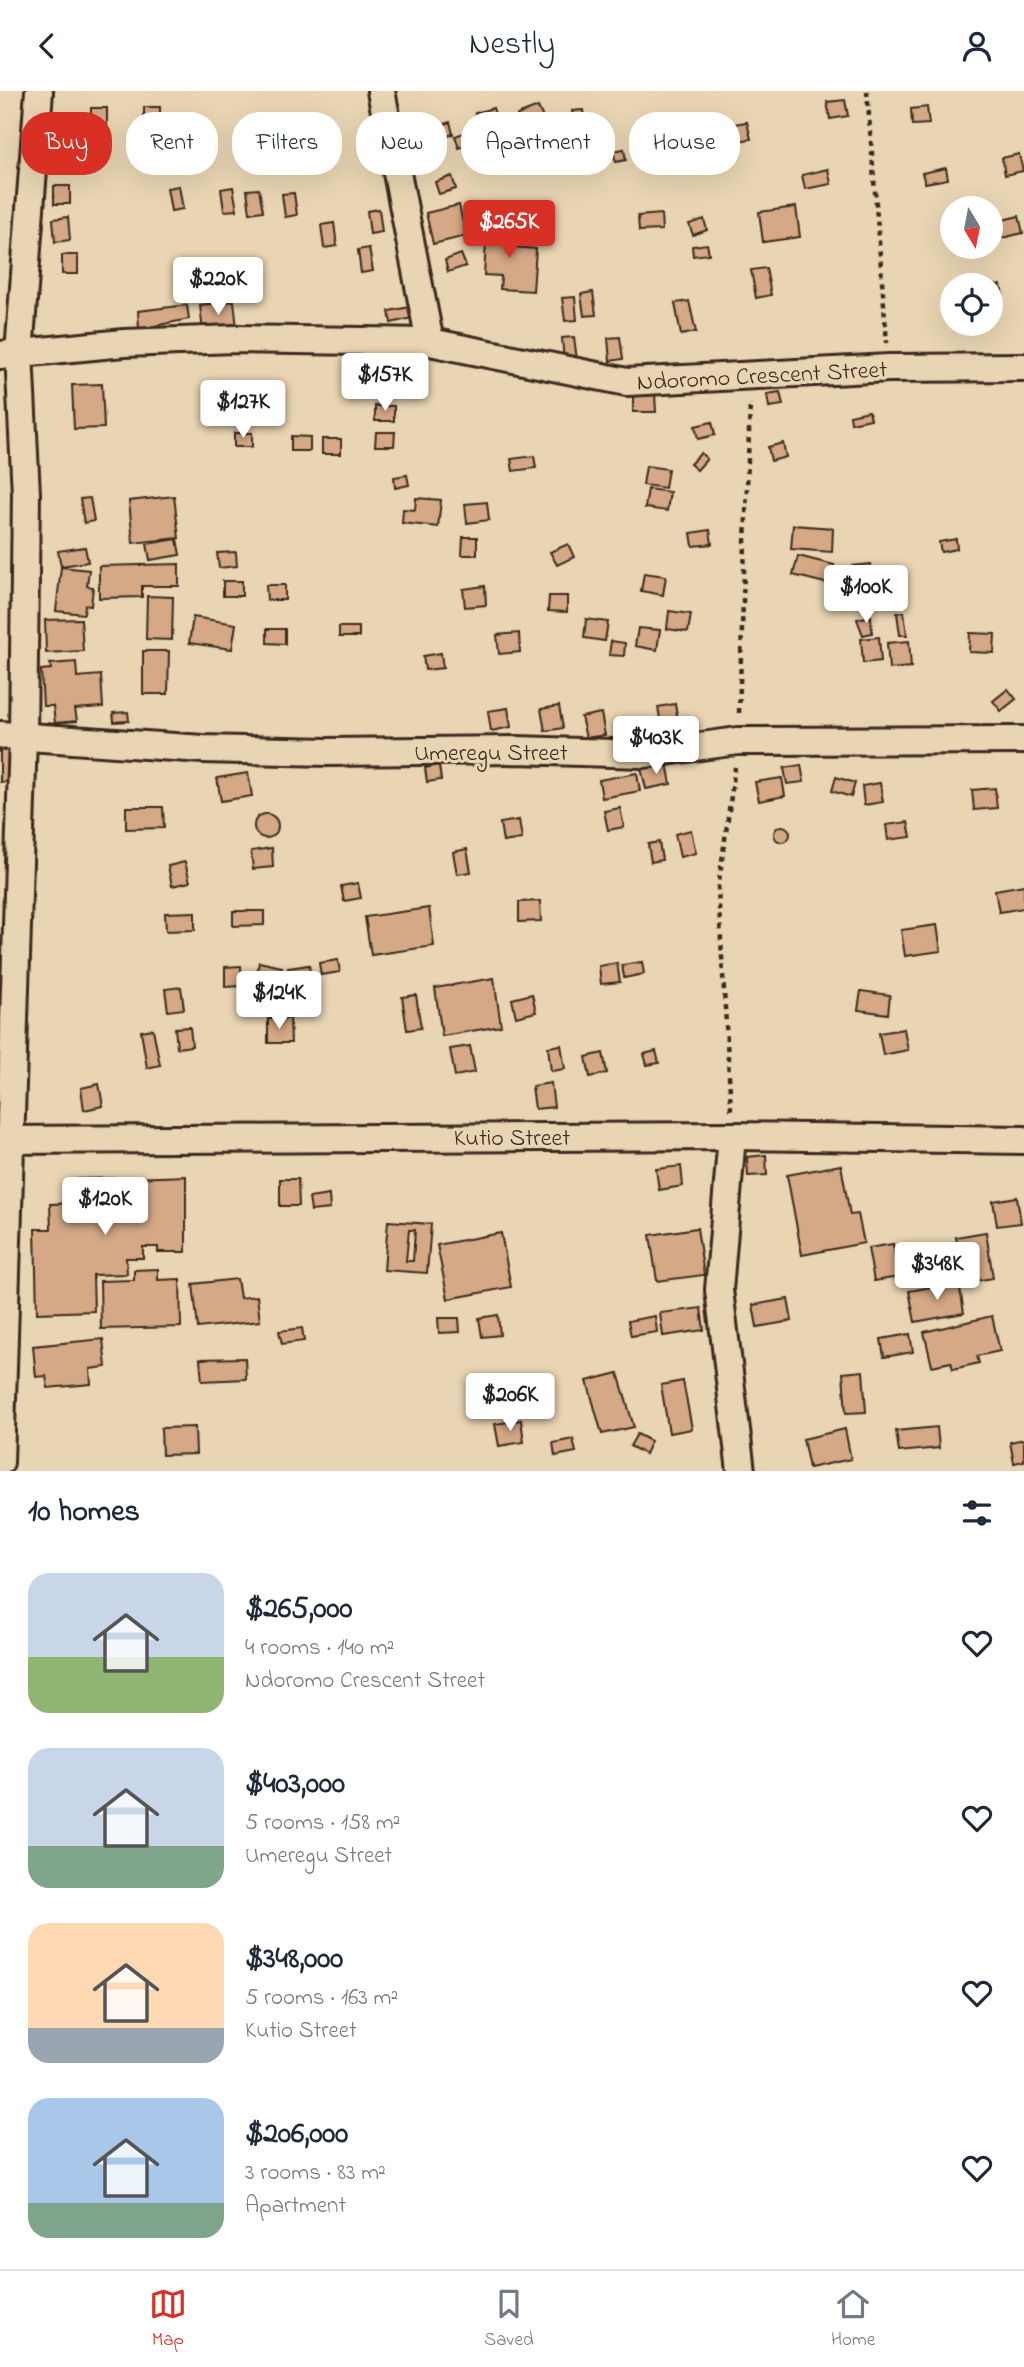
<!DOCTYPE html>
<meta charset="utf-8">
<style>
body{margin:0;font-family:"Indie Flower",sans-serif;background:#f2f2f3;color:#1f2937;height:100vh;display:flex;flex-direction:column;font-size:26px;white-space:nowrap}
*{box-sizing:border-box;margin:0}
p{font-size:23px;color:#747a83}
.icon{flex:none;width:38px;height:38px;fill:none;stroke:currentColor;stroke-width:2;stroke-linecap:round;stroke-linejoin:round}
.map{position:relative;height:1380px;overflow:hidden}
.panel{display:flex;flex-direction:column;background:#fff;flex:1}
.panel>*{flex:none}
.top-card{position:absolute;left:21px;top:21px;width:984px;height:63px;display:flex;gap:14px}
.needle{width:46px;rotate:170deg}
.controls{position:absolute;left:940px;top:105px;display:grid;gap:14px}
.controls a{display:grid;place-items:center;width:63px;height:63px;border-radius:50%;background:#fff;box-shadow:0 7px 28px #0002;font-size:35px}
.price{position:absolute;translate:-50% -60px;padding:0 16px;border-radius:7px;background:#fff;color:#222;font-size:23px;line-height:46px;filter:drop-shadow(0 2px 4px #0008)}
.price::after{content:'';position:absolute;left:50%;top:42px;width:21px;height:16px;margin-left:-10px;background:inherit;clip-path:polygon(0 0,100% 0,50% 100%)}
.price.on{background:#d93025;color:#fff}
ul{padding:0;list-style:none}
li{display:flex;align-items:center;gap:21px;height:175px;padding:0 28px}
li span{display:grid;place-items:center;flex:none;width:196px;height:140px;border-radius:21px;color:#555}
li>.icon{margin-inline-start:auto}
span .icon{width:84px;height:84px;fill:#fffc;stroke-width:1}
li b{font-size:30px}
h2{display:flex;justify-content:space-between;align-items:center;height:84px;padding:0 28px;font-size:30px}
.pill{padding:0 24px;border-radius:28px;background:#fff;box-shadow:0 7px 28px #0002;font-size:24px;line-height:63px}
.pill.on{background:#d93025;color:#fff}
header{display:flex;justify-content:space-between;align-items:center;height:91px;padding:0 28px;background:#fff;font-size:32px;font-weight:600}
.tabs{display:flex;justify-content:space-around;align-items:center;height:98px;border-top:2px solid #e0e1e3;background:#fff;font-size:19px;color:#747a83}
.tabs a{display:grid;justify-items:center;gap:4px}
.tabs .on{color:#d93025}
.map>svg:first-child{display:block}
</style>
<header><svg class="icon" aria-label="back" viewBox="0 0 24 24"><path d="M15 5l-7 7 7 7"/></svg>Nestly<svg class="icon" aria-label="person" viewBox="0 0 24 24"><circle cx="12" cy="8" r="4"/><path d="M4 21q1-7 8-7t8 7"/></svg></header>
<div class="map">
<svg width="1024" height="1380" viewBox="0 0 1024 1380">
<rect width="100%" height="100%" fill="#e9d5b3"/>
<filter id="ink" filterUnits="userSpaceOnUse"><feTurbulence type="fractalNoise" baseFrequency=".0143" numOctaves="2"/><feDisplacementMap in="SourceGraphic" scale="14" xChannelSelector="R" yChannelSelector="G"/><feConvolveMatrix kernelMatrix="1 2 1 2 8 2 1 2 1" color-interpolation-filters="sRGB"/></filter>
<g filter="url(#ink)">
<g fill="#d5a886" stroke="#3b2a1e" stroke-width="2" fill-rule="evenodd">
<polygon points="845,9 848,25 830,28 827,11"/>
<rect x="144" y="16" width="16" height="19"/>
<polygon points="538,16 543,27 521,35 517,24"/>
<polygon points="927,16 929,33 912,34 911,18"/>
<rect x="91" y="17" width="16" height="18"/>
<polygon points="493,17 497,29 480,34 475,22"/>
<polygon points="583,19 586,41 575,42 572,20"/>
<polygon points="450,31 453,43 436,49 433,37"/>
<polygon points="747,31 751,48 730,51 727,34"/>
<polygon points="472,39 476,51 459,57 455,45"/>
<polygon points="624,58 626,69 616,71 613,60"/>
<polygon points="687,60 702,68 696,78 681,70"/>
<polygon points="1019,63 1023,80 1005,84 1002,67"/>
<polygon points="946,77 948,88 925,92 922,82"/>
<polygon points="828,78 831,93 805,98 802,84"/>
<polygon points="452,85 456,98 439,103 435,91"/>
<rect x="54" y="95" width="16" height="18"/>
<polygon points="179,95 183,118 171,120 167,97"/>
<polygon points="233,96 237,119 224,120 221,98"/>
<polygon points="259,98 263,120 250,122 247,99"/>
<polygon points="294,102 297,124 285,126 282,103"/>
<polygon points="459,114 466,145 433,153 426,122"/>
<polygon points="796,116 800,146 763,151 759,121"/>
<polygon points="379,118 382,141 370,143 367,120"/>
<polygon points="661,123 662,139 639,140 638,125"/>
<polygon points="1019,125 1023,142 1002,147 998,130"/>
<polygon points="68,126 70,149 55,151 53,128"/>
<polygon points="704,128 707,139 693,144 689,133"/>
<polygon points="334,132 337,155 324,157 321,134"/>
<polygon points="487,135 516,136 515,156 536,158 533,200 500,198 501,185 484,184"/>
<polygon points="707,153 709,163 693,165 692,155"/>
<polygon points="369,157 373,180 361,182 358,159"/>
<polygon points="461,163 466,175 448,181 445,169"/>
<rect x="62" y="164" width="16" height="19"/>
<polygon points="766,177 771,204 756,207 751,179"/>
<polygon points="215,178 218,195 205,197 203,181"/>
<polygon points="1001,194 1003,205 990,208 990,195"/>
<polygon points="593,201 596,224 584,225 581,203"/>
<polygon points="575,206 577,229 565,230 562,207"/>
<polygon points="234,210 237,237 203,241 200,214"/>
<polygon points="689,210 696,241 681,244 675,212"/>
<polygon points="187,214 189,228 139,238 138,220"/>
<polygon points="410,216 412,227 391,232 389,220"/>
<polygon points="574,246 577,269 564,270 562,247"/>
<polygon points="620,246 623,268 610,270 608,247"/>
<polygon points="102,293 104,337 74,338 72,294"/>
<polygon points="780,301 783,314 769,316 767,303"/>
<polygon points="633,302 655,302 656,321 633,321"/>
<rect x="375" y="315" width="19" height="15"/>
<polygon points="869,320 871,328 851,332 850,324"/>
<polygon points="712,331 715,344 698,348 695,335"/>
<polygon points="376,341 395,341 394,355 375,355"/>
<rect x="234" y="342" width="18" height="14"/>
<polygon points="291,345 310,346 310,360 291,360"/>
<rect x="322" y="348" width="19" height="15"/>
<polygon points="783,352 786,366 771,370 768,356"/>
<polygon points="701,362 707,368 697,379 690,373"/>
<polygon points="534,365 536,377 513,380 511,368"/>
<polygon points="646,375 668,378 665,397 643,394"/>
<polygon points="407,384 409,394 395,397 394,386"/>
<polygon points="648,398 670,401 667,420 645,417"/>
<polygon points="174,405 179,447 133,452 129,410"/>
<polygon points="90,407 94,430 84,432 80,408"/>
<polygon points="416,407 441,409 438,436 402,432 403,418 415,419"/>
<polygon points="487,411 489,429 467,432 465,413"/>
<polygon points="793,434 833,437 832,461 791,458"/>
<polygon points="710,439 712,453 693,455 691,442"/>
<polygon points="463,446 477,446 477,464 462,464"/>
<polygon points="177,448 180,464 150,469 147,453"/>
<polygon points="956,448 957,458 941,461 939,451"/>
<polygon points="568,453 574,466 557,474 550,461"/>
<polygon points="85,456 88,471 61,475 58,460"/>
<polygon points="236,461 237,475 219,477 217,462"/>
<polygon points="798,465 834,474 829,493 793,484"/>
<polygon points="179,473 179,495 142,495 142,506 99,507 99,475"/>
<polygon points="871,473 872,487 882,486 883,492 865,494 863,482 854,483 853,475"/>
<polygon points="61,476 89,479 87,495 93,496 91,515 85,514 84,523 56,520"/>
<polygon points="644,482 666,485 663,504 641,500"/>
<rect x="223" y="490" width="19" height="15"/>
<polygon points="266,494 285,494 285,509 267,509"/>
<polygon points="485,495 486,514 465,516 463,498"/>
<polygon points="147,505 173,506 172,549 146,548"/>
<polygon points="549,505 567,505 567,521 548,520"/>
<polygon points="669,520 691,523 688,541 667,538"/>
<polygon points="904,521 907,544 900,544 897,522"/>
<polygon points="871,525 872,542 863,544 857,528"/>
<polygon points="193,526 236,533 232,558 189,552"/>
<polygon points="81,528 83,560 46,562 45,529"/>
<polygon points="586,528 608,531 605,550 584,547"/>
<rect x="339" y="536" width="20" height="10"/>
<polygon points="638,537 660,539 657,559 635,555"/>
<polygon points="267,538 285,538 285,553 267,552"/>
<polygon points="519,542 520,561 499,563 497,544"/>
<polygon points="970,542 995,543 994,562 969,561"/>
<polygon points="879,546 881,570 863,572 861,548"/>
<polygon points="611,550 625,552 624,565 609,564"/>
<polygon points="909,550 911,576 889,578 887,552"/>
<polygon points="143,560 169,560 168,603 143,603"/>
<polygon points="441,562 443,577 425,579 423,565"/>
<polygon points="76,571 77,586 101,584 103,616 75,618 77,630 55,632 53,615 43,615 41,579 51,578 50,573"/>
<polygon points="1008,598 1016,608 1001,620 993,610"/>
<polygon points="675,613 678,630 661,633 658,616"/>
<polygon points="559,615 563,637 545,640 541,618"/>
<polygon points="508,617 511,636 491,640 488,620"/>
<polygon points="128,621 129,630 114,631 113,622"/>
<polygon points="601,622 605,644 586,647 581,626"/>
<polygon points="8,654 12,690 0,691 0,655"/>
<polygon points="667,672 671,693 646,698 641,677"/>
<polygon points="439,674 441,689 427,691 425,677"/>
<polygon points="801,674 804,691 787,693 784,677"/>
<polygon points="248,682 252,705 221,710 217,687"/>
<polygon points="637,682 640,700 602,707 599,689"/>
<polygon points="836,686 855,692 851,706 832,700"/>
<polygon points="782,687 785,705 759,710 755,691"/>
<polygon points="880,692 883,711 864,714 862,695"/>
<polygon points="995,697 997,717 974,719 972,699"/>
<polygon points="126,716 163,716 164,737 126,738"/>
<polygon points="620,717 624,736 608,739 604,720"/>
<circle cx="266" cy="735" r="12"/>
<polygon points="519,729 522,748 503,751 500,732"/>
<polygon points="908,731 911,746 888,749 886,734"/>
<circle cx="782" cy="743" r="8"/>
<polygon points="691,739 696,762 680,766 675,743"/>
<polygon points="659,751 662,769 651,771 648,753"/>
<polygon points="272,757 273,776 253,778 251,760"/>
<polygon points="467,758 471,781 457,783 453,761"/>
<polygon points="185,771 190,791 172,795 168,775"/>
<polygon points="358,792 361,807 344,810 341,795"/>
<polygon points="1024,794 1024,817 999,821 995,799"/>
<polygon points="540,810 541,830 519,831 519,811"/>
<polygon points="429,817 434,855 371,864 365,826"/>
<polygon points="233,820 264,820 264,834 233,835"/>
<polygon points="195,821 195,839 166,840 165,822"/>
<polygon points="937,834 941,860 905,865 901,839"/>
<polygon points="338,869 340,881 321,884 319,872"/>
<polygon points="259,871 282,876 279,893 256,888"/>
<polygon points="642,871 644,883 624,887 622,874"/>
<polygon points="617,872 620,891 601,893 599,875"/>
<polygon points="309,874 311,888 290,891 288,877"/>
<polygon points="241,875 242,895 225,896 225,876"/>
<polygon points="494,887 501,935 442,945 435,897"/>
<polygon points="181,896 184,918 168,920 165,898"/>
<polygon points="861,900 890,904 888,923 858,919"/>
<polygon points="532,903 536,921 516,926 512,908"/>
<polygon points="416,904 421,937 407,939 402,906"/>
<polygon points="290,927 291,952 268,952 268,928"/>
<polygon points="190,936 192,955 177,957 175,937"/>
<polygon points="153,938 160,974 147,977 141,940"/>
<polygon points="904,938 908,959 883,964 879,942"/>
<polygon points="561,954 565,978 551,980 548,956"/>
<polygon points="470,955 475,981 455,985 450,958"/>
<polygon points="656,960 659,972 647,974 644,963"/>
<polygon points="603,962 607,982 590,986 586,966"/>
<polygon points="551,992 554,1016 535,1018 532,995"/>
<polygon points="99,993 103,1015 84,1019 81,997"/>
<polygon points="766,1064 767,1084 748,1085 747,1066"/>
<polygon points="841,1074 850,1124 858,1123 864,1152 802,1164 787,1084"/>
<polygon points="681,1075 683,1095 659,1099 656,1078"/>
<polygon points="186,1085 186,1161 158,1161 158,1156 143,1156 143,1167 126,1167 127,1183 93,1184 94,1220 37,1222 35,1138 51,1138 50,1113 79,1112 78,1088 123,1087 124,1103 133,1102 133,1087"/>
<polygon points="280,1088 298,1088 299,1115 280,1115"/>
<polygon points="329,1104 330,1118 311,1120 309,1107"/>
<polygon points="1017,1106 1021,1132 997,1135 993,1110"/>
<path d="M388 1130 431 1133 427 1182 384 1179ZM409 1139H415L413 1170H406Z"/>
<polygon points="697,1137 704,1184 657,1190 650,1144"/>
<polygon points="986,1141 993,1187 964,1192 956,1146"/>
<polygon points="501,1142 511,1196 448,1208 437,1154"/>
<polygon points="893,1153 899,1186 874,1190 868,1157"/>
<polygon points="158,1178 158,1189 180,1188 181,1236 101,1238 100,1190 134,1189 134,1179"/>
<polygon points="237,1188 240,1207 257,1205 260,1230 198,1237 193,1193"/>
<polygon points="959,1191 964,1222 915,1231 909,1200"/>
<polygon points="788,1208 792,1230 757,1236 753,1214"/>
<polygon points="701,1217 704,1239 663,1245 660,1222"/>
<polygon points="498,1224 500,1244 482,1246 479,1227"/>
<polygon points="655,1225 657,1241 631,1245 628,1230"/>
<polygon points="992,1225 1000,1260 977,1265 979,1272 953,1278 951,1271 932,1275 924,1241"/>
<polygon points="438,1227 459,1227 460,1241 439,1242"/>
<polygon points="302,1237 304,1250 282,1253 279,1240"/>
<polygon points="910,1243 913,1261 884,1266 881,1248"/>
<polygon points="103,1248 106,1276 90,1278 91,1293 48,1297 46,1285 36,1286 33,1255"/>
<polygon points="245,1267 246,1288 202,1290 200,1268"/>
<polygon points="863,1280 866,1321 846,1322 843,1282"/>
<polygon points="618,1282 634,1336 602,1343 587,1290"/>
<polygon points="683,1290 692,1338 669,1342 661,1294"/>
<polygon points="540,1307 541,1317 519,1321 518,1310"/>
<polygon points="521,1329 524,1351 499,1355 495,1333"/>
<polygon points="195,1336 196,1363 162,1364 161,1337"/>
<polygon points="937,1336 939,1357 899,1361 896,1340"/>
<polygon points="845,1338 851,1368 809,1377 803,1348"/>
<polygon points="637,1343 651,1350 645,1363 630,1355"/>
<polygon points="573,1348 576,1361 555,1365 553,1352"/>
<polygon points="1024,1348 1024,1370 1014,1372 1010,1351"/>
</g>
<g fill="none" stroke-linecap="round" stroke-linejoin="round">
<defs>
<g id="minor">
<polyline points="381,0 430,251"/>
<polyline points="0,264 124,252 235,248 430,251 627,291 889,277 1024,276"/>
<polyline points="0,644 203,658 328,661 517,659 644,663 738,650 1024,649"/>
<polyline points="732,1045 719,1199 741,1380"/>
<polyline points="0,1049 732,1045 1024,1049"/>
<polyline points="0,1371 23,645 26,403 19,262 39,0"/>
</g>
</defs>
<use href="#minor" stroke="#3b2a1e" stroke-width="32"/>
<g stroke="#3b2a1e" stroke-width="4.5" stroke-dasharray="5 5" stroke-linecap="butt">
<polyline points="867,0 887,252"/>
<polyline points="739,622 750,312"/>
<polyline points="731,1019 718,798 735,676"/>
</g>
<use href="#minor" stroke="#e9d5b3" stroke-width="26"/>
</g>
</g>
<g text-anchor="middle" stroke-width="6" stroke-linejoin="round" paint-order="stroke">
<g font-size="24" fill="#3b2a1e" stroke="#e9d5b3">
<text transform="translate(762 284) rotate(-3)" y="8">Ndoromo Crescent Street</text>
<text x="491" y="669">Umeregu Street</text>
<text x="512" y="1054">Kutio Street</text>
</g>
</g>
</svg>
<div class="controls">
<a><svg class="needle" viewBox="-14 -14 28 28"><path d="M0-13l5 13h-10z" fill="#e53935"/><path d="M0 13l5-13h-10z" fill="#747a83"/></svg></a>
<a><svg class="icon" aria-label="locate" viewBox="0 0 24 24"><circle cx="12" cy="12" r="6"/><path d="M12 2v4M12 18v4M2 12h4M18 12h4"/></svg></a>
</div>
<b class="price on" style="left:509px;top:169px">$265K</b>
<b class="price" style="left:218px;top:226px">$220K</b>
<b class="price" style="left:385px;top:322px">$157K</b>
<b class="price" style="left:243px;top:349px">$127K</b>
<b class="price" style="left:866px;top:534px">$100K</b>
<b class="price" style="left:656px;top:685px">$403K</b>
<b class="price" style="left:279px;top:940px">$124K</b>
<b class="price" style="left:105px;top:1146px">$120K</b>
<b class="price" style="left:937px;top:1211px">$348K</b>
<b class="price" style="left:510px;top:1342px">$206K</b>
<div class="top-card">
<a class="pill on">Buy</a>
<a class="pill">Rent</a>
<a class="pill">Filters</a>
<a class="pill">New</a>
<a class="pill">Apartment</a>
<a class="pill">House</a>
</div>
</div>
<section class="panel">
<h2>10 homes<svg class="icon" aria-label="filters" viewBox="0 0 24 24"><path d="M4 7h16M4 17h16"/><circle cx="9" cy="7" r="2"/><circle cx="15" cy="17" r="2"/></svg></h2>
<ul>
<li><span style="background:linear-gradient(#c9d6e8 60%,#8fb573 0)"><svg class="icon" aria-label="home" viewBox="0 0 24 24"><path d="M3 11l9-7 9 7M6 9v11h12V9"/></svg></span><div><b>$265,000</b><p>4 rooms · 140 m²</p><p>Ndoromo Crescent Street</p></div><svg class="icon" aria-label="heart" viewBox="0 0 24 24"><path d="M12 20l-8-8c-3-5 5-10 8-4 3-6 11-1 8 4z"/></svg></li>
<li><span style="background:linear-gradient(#c9d6e8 70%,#7fa58c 0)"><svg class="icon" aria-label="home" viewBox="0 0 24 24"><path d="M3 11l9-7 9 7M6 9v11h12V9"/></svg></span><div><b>$403,000</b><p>5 rooms · 158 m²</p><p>Umeregu Street</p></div><svg class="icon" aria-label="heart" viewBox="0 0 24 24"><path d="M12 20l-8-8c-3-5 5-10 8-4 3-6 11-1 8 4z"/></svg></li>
<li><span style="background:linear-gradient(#ffd9b3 75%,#9aa5b1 0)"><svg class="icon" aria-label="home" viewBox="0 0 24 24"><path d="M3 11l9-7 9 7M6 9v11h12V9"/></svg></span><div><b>$348,000</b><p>5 rooms · 163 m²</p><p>Kutio Street</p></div><svg class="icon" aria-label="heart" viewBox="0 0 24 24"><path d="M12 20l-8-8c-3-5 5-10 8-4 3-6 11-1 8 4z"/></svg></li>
<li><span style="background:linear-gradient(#a9c7e8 75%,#7fa58c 0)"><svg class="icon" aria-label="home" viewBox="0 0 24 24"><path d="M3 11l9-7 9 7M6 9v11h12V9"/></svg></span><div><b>$206,000</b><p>3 rooms · 83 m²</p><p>Apartment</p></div><svg class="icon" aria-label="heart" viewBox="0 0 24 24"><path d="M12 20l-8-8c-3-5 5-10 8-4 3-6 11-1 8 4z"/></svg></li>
</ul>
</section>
<nav class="tabs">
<a class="on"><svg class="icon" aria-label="map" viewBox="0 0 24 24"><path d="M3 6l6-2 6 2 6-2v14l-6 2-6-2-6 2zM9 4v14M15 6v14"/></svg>Map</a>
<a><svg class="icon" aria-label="saved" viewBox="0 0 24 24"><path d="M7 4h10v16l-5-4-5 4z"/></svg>Saved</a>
<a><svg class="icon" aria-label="home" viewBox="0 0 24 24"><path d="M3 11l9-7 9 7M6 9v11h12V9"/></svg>Home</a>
</nav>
